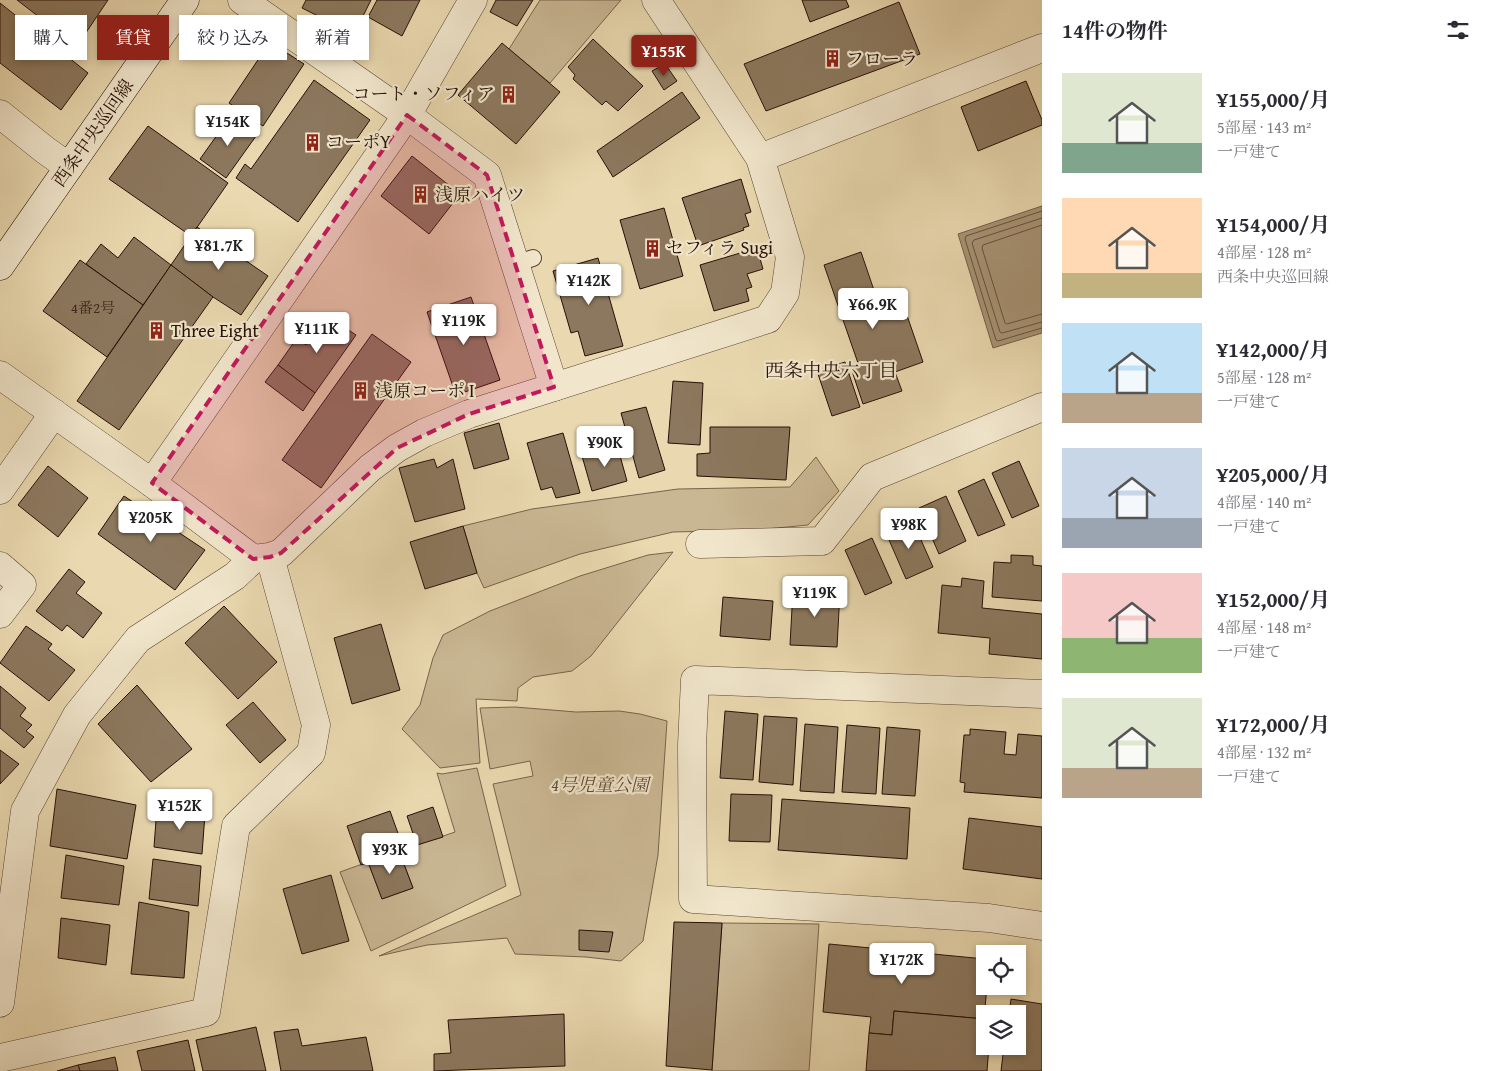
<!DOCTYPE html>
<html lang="ja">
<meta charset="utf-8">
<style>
body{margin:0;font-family:"Gentium Book Plus","Noto Serif JP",serif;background:#f2f2f3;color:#2b2b33;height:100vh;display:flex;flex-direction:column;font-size:19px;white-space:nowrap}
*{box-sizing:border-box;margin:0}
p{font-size:16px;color:#7c7c81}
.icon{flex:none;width:28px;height:28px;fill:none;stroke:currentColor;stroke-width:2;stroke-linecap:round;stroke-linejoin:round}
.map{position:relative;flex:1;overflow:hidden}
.details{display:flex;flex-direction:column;background:#fff;width:450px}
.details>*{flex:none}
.hud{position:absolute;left:15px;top:15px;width:475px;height:45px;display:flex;gap:10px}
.fabs{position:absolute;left:976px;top:945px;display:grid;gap:10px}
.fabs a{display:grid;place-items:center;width:50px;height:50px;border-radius:0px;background:#fff;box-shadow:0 2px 8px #0003;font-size:25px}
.price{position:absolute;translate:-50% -42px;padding:0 11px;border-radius:5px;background:#fff;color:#222;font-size:16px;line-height:32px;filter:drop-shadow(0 1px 2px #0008)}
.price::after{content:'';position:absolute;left:50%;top:30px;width:15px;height:11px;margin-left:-8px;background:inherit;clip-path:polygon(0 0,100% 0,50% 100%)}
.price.active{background:#8f2418;color:#fff}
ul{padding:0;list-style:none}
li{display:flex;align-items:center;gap:15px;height:125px;padding:0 20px}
li span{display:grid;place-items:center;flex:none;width:140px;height:100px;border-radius:0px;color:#555}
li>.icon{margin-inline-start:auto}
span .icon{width:60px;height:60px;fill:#fffc;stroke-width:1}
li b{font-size:21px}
h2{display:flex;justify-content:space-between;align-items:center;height:60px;padding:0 20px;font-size:21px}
.chip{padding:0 18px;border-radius:0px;background:#fff;box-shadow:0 2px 8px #0003;font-size:18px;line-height:45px}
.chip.active{background:#8f2418;color:#fff}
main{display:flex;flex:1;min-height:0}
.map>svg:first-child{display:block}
</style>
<main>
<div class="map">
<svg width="1042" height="1071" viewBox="0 0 1042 1071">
<rect width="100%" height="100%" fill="#ead9b0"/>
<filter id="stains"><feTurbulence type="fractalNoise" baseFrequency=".004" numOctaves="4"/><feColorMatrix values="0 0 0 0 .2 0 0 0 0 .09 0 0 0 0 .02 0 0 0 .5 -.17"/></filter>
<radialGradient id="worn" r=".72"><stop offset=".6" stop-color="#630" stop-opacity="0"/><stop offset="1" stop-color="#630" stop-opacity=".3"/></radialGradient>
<g fill="#c9b793" stroke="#78634c">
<polygon points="540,0 621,0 550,83 509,49"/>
<polygon points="816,457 839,491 808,525 756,530 673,532 580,554 484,588 477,573 463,526 532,509 678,489 790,487"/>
<polygon points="673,552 591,656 572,671 533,677 518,688 517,701 476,699 480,763 440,768 402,729 420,705 433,658 443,635 490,611 580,576 648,555"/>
<polygon points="515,707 576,712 619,711 640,714 667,721 658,855 643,941 621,961 586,957 515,954 507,938 427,945 379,956 521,895 493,784 533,776 530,761 490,769 480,708"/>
<polygon points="477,768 506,886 371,951 340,872 368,862 382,899 413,888 399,851 455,832 437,773 442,774"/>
<polygon points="722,923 819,924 809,1071 712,1071"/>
</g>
<polygon fill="#a89476" stroke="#745f49" points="1042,206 1042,333 993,348 958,234"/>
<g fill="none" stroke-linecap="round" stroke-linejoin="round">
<g stroke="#68523e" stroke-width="1">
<polyline points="1042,211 966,236 965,239 996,340 998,341 1042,328"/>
<polyline points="1042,218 974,240 972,243 1000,332 1002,333 1042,322"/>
<polyline points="1042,225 983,245 982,248 1005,323 1007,324 1042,314"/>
</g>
</g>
<g fill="#8c785e" stroke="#270f06">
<polygon points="17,0 108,0 77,46"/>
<polygon points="306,0 371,0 354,34 302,8"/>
<polygon points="377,0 420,0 402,36 368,17"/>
<polygon points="496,0 533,0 517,26 490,12"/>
<polygon points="802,0 846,0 849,7 810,22"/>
<polygon points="899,2 920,54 766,111 744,64"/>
<polygon points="0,3 88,73 61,110 0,63"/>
<polygon points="593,39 643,86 618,111 606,101 602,105 573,79 575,75 568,67"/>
<polygon points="270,42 304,64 263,126 229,103"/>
<polygon points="502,43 560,92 516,144 458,95"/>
<polygon points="665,64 677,81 664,90 652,71"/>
<polygon points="314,80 370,120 298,222 236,178 245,164 251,169"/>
<polygon points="1026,81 1042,120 1042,125 978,151 961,107"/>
<polygon points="682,92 700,118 613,177 597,151"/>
<polygon points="230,117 256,136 226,178 200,159"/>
<polygon points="148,126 228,183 191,236 109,179"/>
<polygon points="412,156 460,194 429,234 381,196"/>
<polygon points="741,179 751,212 745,214 749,226 743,228 744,230 698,246 682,198"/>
<polygon points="664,208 683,276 640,289 620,220"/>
<polygon points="197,227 268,276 241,315 213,297 171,265"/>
<polygon points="134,237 171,265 143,305 86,264 101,244 118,258"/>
<polygon points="757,248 763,269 747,274 752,287 746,289 749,301 714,311 700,265"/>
<polygon points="861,252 879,305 901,298 923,362 895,372 902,391 863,404 851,368 859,366 824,265"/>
<polygon points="598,258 623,346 585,356 578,331 571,333 553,271"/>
<polygon points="80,260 143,305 107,357 43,311"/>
<polygon points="171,265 213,297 119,430 77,401"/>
<polygon points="471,297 500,380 456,395 427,312"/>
<polygon points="326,315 356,335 315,393 278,365 297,338 306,345"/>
<polygon points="372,334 411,362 321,488 282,460"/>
<polygon points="845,362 860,407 832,416 817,371"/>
<polygon points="278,365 315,393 303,411 265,382"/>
<polygon points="673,381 703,383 700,445 668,443"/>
<polygon points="646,407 665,470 639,478 621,413"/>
<polygon points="499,423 509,459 474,469 464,433"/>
<polygon points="710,427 790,427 786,480 697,476 697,454 710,453"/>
<polygon points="563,433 580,493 556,498 552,487 541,490 527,443"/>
<polygon points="617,445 627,481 592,491 582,456"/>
<polygon points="434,459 437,468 453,459 465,509 415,522 399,468"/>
<polygon points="1019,461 1039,506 1012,518 992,473"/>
<polygon points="48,466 88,498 58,537 18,505"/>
<polygon points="984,479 1005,525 978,536 958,491"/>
<polygon points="124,496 205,550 175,590 98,534"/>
<polygon points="946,496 966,541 939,554 919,508"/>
<polygon points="913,522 933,567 906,579 886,533"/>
<polygon points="463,526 477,573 425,589 410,542"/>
<polygon points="872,538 892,583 865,595 845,550"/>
<polygon points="1011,555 1033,556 1033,565 1042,566 1042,601 992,597 994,562 1011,563"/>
<polygon points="69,569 85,582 76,593 102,613 83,638 67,625 62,631 36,611"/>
<polygon points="962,578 984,581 982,608 1042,614 1042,659 989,654 990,638 938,633 942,585 961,587"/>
<polygon points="793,590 840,592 837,647 790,645"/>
<polygon points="723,597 773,601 770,640 720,636"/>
<polygon points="224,606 277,662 238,699 185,643"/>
<polygon points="381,624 400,690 352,704 334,638"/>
<polygon points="26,626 52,644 48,649 75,670 49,701 0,663"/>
<polygon points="137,685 192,749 151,782 98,724"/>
<polygon points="0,686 26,708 20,716 32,725 26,731 34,737 24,748 0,728"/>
<polygon points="253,702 286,740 260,763 226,725"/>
<polygon points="725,711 758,714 753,780 720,778"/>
<polygon points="764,716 797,718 793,785 759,782"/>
<polygon points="805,724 838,727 834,793 800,791"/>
<polygon points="847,725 880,728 876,794 842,792"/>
<polygon points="887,727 920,730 915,796 882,794"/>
<polygon points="970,729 1006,732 1004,754 1016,755 1018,734 1042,736 1042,798 964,792 965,783 960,782 964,735 970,735"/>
<polygon points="0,750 19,764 0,784"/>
<polygon points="57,789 136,805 127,859 50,846"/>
<polygon points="731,794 772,795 770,842 729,841"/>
<polygon points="782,799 910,808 907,859 778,850"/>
<polygon points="157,807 205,814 202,854 154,847"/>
<polygon points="433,807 443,837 417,845 407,816"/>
<polygon points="390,811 404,850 361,865 347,826"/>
<polygon points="969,818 1042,827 1042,879 963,869"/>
<polygon points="399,851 413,888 382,899 368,862"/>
<polygon points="66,855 124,866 119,905 61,898"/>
<polygon points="153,859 201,866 198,906 149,899"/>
<polygon points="331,875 349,941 302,954 283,889"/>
<polygon points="139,902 189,912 184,978 131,974"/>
<polygon points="61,918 110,925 106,965 58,958"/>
<polygon points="674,922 722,923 712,1070 666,1066"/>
<polygon points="579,930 613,932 609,952 579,950"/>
<polygon points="829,944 985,959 985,986 987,986 984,1019 894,1011 892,1035 869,1033 871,1017 823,1012"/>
<polygon points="1011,999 1042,1004 1042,1071 1001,1071 1004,1046 1018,1046 1018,1014 1009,1014"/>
<polygon points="894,1011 985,1019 985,1046 989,1046 987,1071 866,1071 869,1033 892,1035"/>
<polygon points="564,1014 565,1066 434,1071 434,1054 451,1053 448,1020"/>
<polygon points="256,1027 266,1071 203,1071 196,1040"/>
<polygon points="298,1029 302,1046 366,1037 373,1071 281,1071 274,1032"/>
<polygon points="188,1040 195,1071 142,1071 137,1051"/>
<polygon points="115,1057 118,1071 80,1071 78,1065"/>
<polygon points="78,1065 80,1071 57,1071"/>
</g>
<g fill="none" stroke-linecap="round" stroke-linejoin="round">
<defs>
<polyline id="lane" points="515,264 533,258"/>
<g id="street">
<polyline points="242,0 407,115 487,175 554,387"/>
<polyline points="0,114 45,150 69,167"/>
<polyline points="760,158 1042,48"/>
<polyline points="0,375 152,483 253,559"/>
<polyline points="152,483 407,115 473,0"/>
<polyline points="0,490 54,413"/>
<polyline points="700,544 822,541 872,477 1042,407"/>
<polyline points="0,566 22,585 0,614"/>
<polyline points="1042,694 695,680 692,745 693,899 989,918 1042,926"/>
<polyline points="0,1003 25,811 77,715 138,639 235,576 253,559 270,557 281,553 370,468 397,448 424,433 469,414 768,319 785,293 790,257 760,158 656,0"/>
<polyline points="0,1058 206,1012 236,826 311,753 316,725 270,557"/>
</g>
<polyline id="secondary" points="0,266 185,0"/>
</defs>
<use href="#lane" stroke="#584230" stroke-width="18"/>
<use href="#street" stroke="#584230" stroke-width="29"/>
<use href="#secondary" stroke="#270f06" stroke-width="29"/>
<use href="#lane" stroke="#f1e6cc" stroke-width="16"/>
<use href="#street" stroke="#f1e6cc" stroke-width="28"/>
<use href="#secondary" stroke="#f1e6cc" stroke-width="28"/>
</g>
<path fill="#c2185b" fill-opacity="0.2" stroke="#c2185b" stroke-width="4" stroke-dasharray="10 6" stroke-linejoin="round" d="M407 115 487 175 554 387 469 414 397 448 281 553 270 557 253 559 152 483Z"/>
<defs>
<symbol id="building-bare" viewBox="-9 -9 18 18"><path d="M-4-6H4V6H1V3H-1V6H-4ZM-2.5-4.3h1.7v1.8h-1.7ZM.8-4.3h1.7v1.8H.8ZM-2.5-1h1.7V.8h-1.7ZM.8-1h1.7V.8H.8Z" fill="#8f2418" stroke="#f1e6cc" stroke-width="2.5" paint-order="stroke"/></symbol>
</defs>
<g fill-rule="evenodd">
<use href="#building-bare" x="820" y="46" width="25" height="25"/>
<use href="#building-bare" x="496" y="82" width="25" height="25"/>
<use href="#building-bare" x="300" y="130" width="25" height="25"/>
<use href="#building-bare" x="408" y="182" width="25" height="25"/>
<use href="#building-bare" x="640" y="236" width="25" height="25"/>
<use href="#building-bare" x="144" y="318" width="25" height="25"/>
<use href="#building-bare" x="348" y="378" width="25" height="25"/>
</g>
<g text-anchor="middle" stroke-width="4.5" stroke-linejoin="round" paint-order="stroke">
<g font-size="15" fill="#40291c">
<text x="93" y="313">4番2号</text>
</g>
<g font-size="18" fill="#270f06" stroke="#f1e6cc" text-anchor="start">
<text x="846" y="65">フローラ</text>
<text x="495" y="100" text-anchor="end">コート・ソフィア</text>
<text x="326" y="148">コーポY</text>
<text x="435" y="201">浅原ハイツ</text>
<text x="666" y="254">セフィラ Sugi</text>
<text x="171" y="337">Three Eight</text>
<text x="375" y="397">浅原コーポ I</text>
</g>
<g font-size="18" fill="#270f06" stroke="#f1e6cc">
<text transform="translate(93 133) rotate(-55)" y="6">西条中央巡回線</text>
</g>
<g font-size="18" font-style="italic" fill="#604a37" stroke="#f1e6cc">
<text x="600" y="791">4号児童公園</text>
</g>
<g font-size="19" fill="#270f06" stroke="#f1e6cc">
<text x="831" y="377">西条中央六丁目</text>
</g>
</g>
<rect width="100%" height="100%" filter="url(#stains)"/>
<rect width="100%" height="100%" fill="url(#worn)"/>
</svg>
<div class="fabs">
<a><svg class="icon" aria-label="locate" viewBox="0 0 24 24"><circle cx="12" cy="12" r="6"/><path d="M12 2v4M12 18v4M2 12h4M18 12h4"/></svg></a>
<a><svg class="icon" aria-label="layers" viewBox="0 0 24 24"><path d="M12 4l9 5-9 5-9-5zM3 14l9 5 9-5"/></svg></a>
</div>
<b class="price active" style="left:664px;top:77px">¥155K</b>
<b class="price" style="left:228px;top:147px">¥154K</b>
<b class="price" style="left:219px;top:271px">¥81.7K</b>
<b class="price" style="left:589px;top:306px">¥142K</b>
<b class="price" style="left:873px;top:330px">¥66.9K</b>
<b class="price" style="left:464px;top:346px">¥119K</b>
<b class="price" style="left:317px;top:354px">¥111K</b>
<b class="price" style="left:605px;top:468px">¥90K</b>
<b class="price" style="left:151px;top:543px">¥205K</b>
<b class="price" style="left:909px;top:550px">¥98K</b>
<b class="price" style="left:815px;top:618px">¥119K</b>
<b class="price" style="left:180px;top:831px">¥152K</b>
<b class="price" style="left:390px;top:875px">¥93K</b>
<b class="price" style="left:902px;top:985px">¥172K</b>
<div class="hud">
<a class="chip">購入</a>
<a class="chip active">賃貸</a>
<a class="chip">絞り込み</a>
<a class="chip">新着</a>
</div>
</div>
<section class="details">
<h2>14件の物件<svg class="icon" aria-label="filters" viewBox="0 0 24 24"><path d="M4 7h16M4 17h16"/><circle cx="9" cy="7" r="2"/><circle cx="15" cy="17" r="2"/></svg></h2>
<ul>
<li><span style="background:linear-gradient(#dfe7d0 70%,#7fa58c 0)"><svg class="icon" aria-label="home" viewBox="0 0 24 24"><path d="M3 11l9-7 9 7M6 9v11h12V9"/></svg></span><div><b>¥155,000/月</b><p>5部屋 · 143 m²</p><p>一戸建て</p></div></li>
<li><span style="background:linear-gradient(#ffd9b3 75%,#c2b280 0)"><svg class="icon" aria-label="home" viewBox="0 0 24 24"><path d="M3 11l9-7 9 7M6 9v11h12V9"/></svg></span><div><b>¥154,000/月</b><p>4部屋 · 128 m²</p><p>西条中央巡回線</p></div></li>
<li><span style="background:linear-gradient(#bfe0f5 70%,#b9a48a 0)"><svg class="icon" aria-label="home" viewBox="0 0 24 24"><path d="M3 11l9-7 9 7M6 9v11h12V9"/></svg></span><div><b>¥142,000/月</b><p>5部屋 · 128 m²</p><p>一戸建て</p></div></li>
<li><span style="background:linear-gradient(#c9d6e8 70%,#9aa5b1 0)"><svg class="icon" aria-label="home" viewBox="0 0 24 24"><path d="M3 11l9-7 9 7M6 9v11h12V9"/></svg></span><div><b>¥205,000/月</b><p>4部屋 · 140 m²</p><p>一戸建て</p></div></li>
<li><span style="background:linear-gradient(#f6c9c9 65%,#8fb573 0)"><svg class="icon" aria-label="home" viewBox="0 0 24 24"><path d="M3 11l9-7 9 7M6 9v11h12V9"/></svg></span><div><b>¥152,000/月</b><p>4部屋 · 148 m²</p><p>一戸建て</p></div></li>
<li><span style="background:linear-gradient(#dfe7d0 70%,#b9a48a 0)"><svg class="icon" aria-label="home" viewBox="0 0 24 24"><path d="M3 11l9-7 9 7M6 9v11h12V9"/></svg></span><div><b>¥172,000/月</b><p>4部屋 · 132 m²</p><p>一戸建て</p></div></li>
</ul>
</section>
</main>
